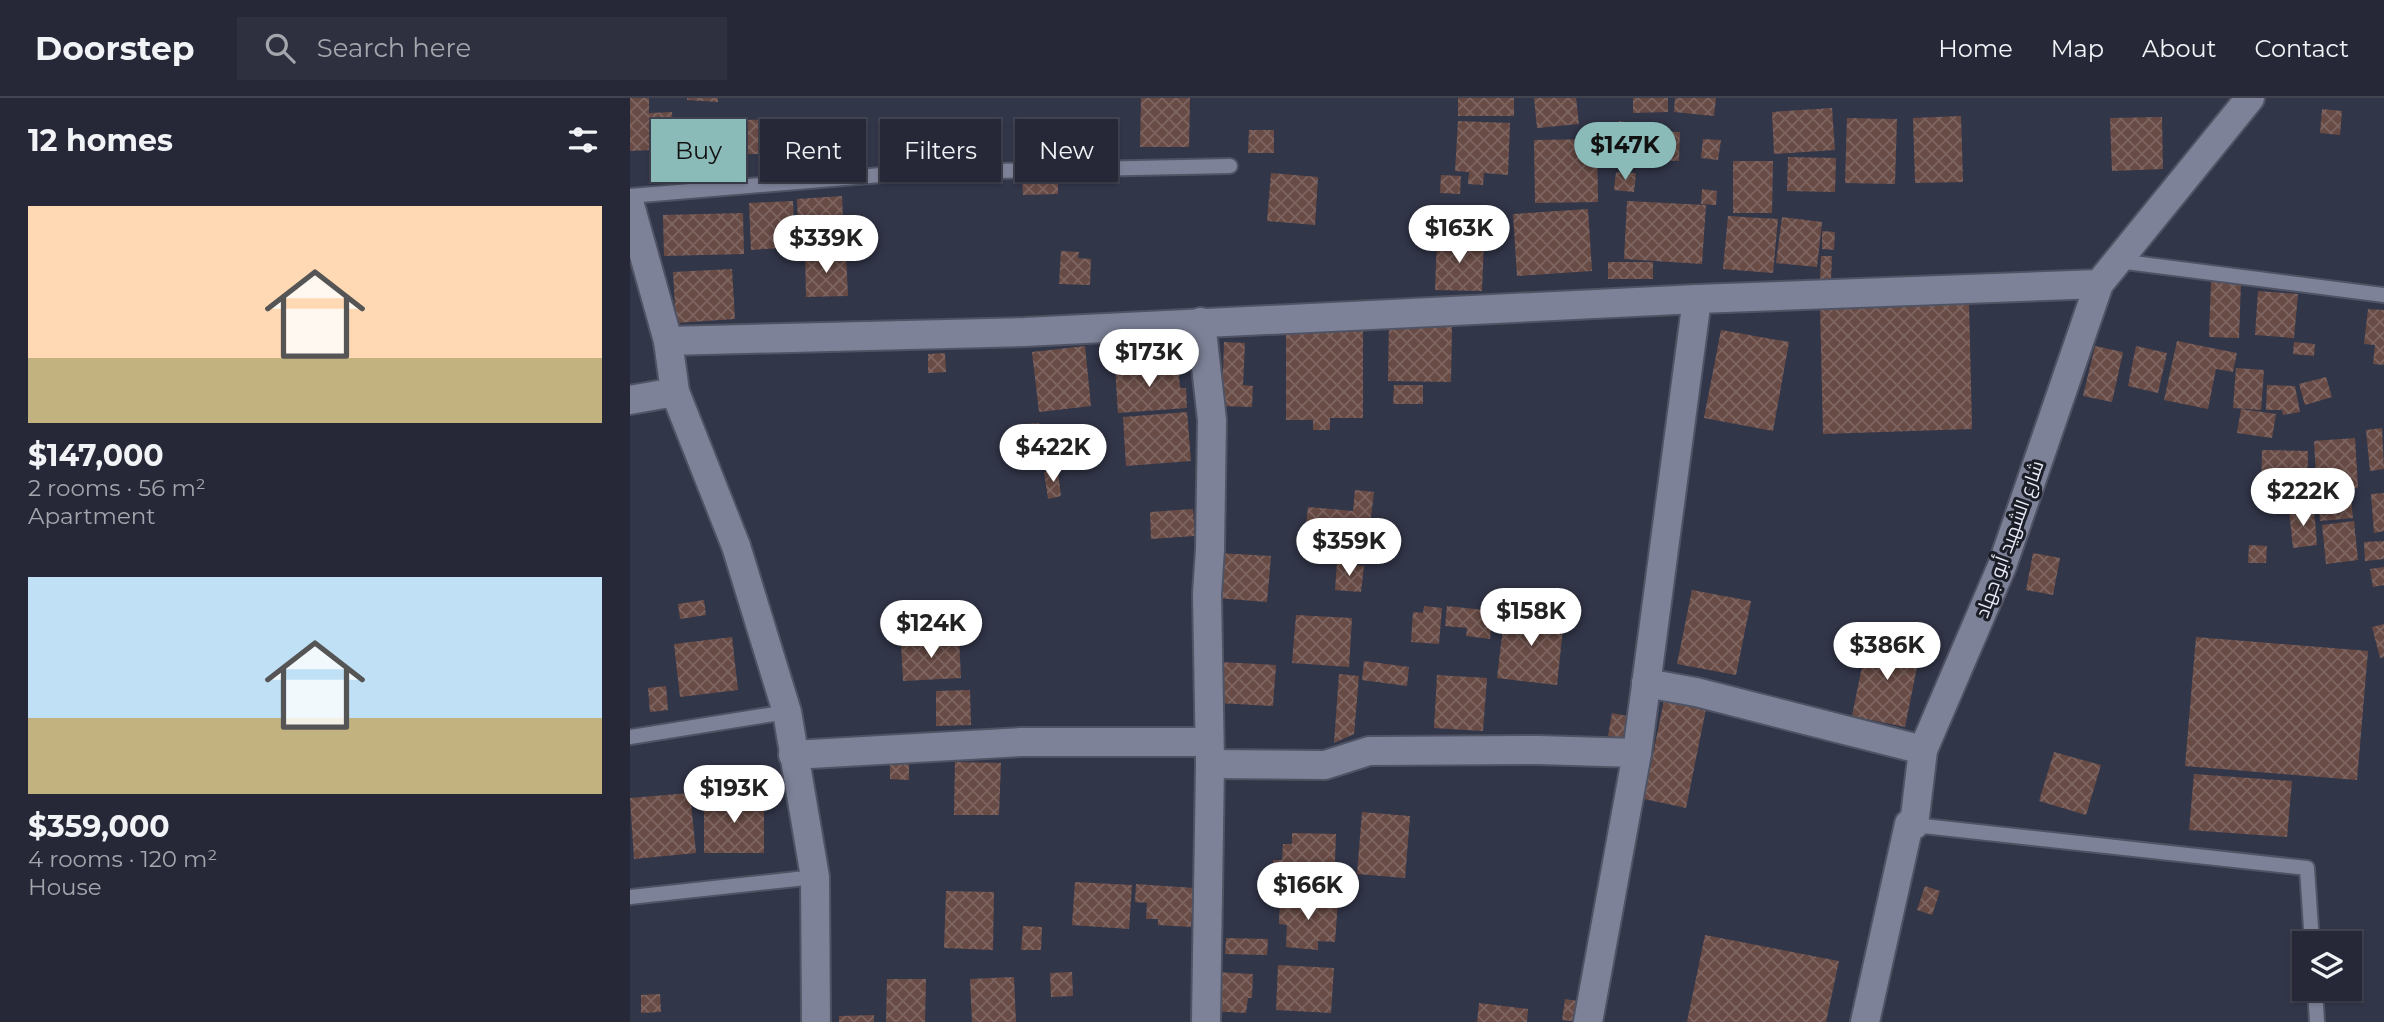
<!DOCTYPE html>
<meta charset="utf-8">
<style>
body{margin:0;font-family:Montserrat,Cairo,sans-serif;background:#2e303f;color:#f1f3f6;height:100vh;display:flex;flex-direction:column;font-size:26px;white-space:nowrap}
*{box-sizing:border-box;margin:0}
p{font-size:23px;color:#a4a6ad}
.icon{flex:none;width:38px;height:38px;fill:none;stroke:currentColor;stroke-width:2;stroke-linecap:round;stroke-linejoin:round}
.map{position:relative;flex:1;overflow:hidden}
.panel{display:flex;flex-direction:column;background:#262837;width:630px}
.panel>*{flex:none}
.guide{position:absolute;left:21px;top:21px;width:665px;height:63px;display:flex;gap:14px}
.buttons{position:absolute;left:1662px;top:833px;display:grid;gap:14px}
.buttons a{display:grid;place-items:center;width:70px;height:70px;border-radius:0px;background:#262837;box-shadow:0 2px 5px #0004,0 0 0 2px #424452;font-size:35px}
.price{position:absolute;translate:-50% -60px;padding:0 16px;border-radius:24px;background:#fff;color:#222;font-size:23px;line-height:46px;filter:drop-shadow(0 2px 4px #0008)}
.price::after{content:'';position:absolute;left:50%;top:42px;width:21px;height:16px;margin-left:-10px;background:inherit;clip-path:polygon(0 0,100% 0,50% 100%)}
.price.active{background:#8bbbb9;color:#111}
ul{padding:0;list-style:none}
li{display:grid;align-content:center;gap:14px;height:371px;padding:0 28px}
li span{display:grid;place-items:center;height:217px;border-radius:0px;color:#555}
li>.icon{margin-inline-start:auto}
span .icon{width:126px;height:126px;fill:#fffc;stroke-width:1}
li b{font-size:30px}
h2{display:flex;justify-content:space-between;align-items:center;height:84px;padding:0 28px;font-size:30px}
.tag{padding:0 24px;border-radius:0px;background:#262837;box-shadow:0 2px 5px #0004,0 0 0 2px #424452;font-size:24px;line-height:63px}
.tag.active{background:#8bbbb9;color:#111}
header{display:flex;align-items:center;gap:42px;box-sizing:border-box;height:98px;padding:0 35px;background:#262837;border-bottom:2px solid #424452}
header strong{font-size:33px}
nav{display:flex;gap:38px;margin-inline-start:auto;font-size:24px}
.search{width:490px;height:63px;background:#2e303f;display:flex;align-items:center;gap:18px;box-sizing:border-box;padding:0 24px;border-radius:0px;color:#a4a6ad;font-size:26px}
main{display:flex;flex:1;min-height:0}
.map>svg:first-child{display:block}
</style>
<header>
<strong>Doorstep</strong>
<div class="search"><svg class="icon" aria-label="search" viewBox="0 0 24 24"><circle cx="10" cy="10" r="6"/><path d="M15 15l6 6"/></svg>Search here</div>
<nav><a>Home</a><a>Map</a><a>About</a><a>Contact</a></nav>
</header>
<main>
<section class="panel">
<h2>12 homes<svg class="icon" aria-label="filters" viewBox="0 0 24 24"><path d="M4 7h16M4 17h16"/><circle cx="9" cy="7" r="2"/><circle cx="15" cy="17" r="2"/></svg></h2>
<ul>
<li><span style="background:linear-gradient(#ffd9b3 70%,#c2b280 0)"><svg class="icon" aria-label="home" viewBox="0 0 24 24"><path d="M3 11l9-7 9 7M6 9v11h12V9"/></svg></span><div><b>$147,000</b><p>2 rooms · 56 m²</p><p>Apartment</p></div></li>
<li><span style="background:linear-gradient(#bfe0f5 65%,#c2b280 0)"><svg class="icon" aria-label="home" viewBox="0 0 24 24"><path d="M3 11l9-7 9 7M6 9v11h12V9"/></svg></span><div><b>$359,000</b><p>4 rooms · 120 m²</p><p>House</p></div></li>
</ul>
</section>
<div class="map">
<svg width="1754" height="924" viewBox="0 0 1754 924">
<defs>
<pattern id="building-cross-hatch" width="8" height="8" patternUnits="userSpaceOnUse" patternTransform="scale(1.75)"><rect width="8" height="8" fill="#694b45"/><path d="M0 0l8 8M0 8l8-8" fill="none" stroke="#7e6561"/></pattern>
</defs>
<rect width="100%" height="100%" fill="#323649"/>
<g fill="url(#building-cross-hatch)">
<polygon points="0,0 19,0 19,15 42,14 44,51 0,53"/>
<polygon points="57,0 88,0 88,4 57,2"/>
<polygon points="511,0 560,0 559,49 510,49"/>
<rect x="828" y="0" width="56" height="18"/>
<polygon points="904,0 946,0 949,26 907,30"/>
<polygon points="1003,0 1038,0 1038,14 1003,15"/>
<polygon points="1045,0 1086,0 1084,18 1044,14"/>
<polygon points="1202,10 1205,52 1144,56 1142,14"/>
<polygon points="1692,11 1712,13 1710,37 1690,35"/>
<polygon points="1331,18 1333,84 1285,85 1283,20"/>
<polygon points="1532,19 1533,71 1482,73 1480,20"/>
<polygon points="1217,20 1267,21 1265,86 1215,85"/>
<polygon points="151,21 151,56 110,56 110,22"/>
<polygon points="91,23 93,59 80,60 82,78 51,80 48,26"/>
<polygon points="828,23 880,25 878,77 854,75 853,87 838,86 839,74 825,73"/>
<polygon points="989,23 1005,25 1003,43 987,42"/>
<polygon points="619,32 644,32 644,55 618,55"/>
<polygon points="1009,33 1050,34 1049,63 1008,62"/>
<polygon points="967,41 968,104 905,105 904,42"/>
<polygon points="1073,41 1091,42 1088,62 1071,60"/>
<polygon points="1158,59 1206,60 1205,94 1157,93"/>
<polygon points="1103,63 1143,63 1142,115 1103,115"/>
<polygon points="986,74 1006,75 1004,94 984,92"/>
<polygon points="641,75 688,79 685,127 637,123"/>
<polygon points="811,77 831,78 830,96 810,95"/>
<polygon points="428,80 428,96 393,97 392,81"/>
<polygon points="1072,91 1087,93 1086,107 1071,106"/>
<polygon points="212,98 214,146 169,148 167,101"/>
<polygon points="163,103 165,149 121,152 119,105"/>
<polygon points="997,103 1076,107 1072,166 994,161"/>
<polygon points="958,111 962,173 887,178 883,116"/>
<polygon points="113,115 114,156 34,158 33,117"/>
<polygon points="1098,118 1148,121 1143,175 1093,171"/>
<polygon points="1152,119 1192,124 1187,169 1146,165"/>
<polygon points="1192,133 1205,134 1204,152 1192,151"/>
<polygon points="807,141 854,143 852,193 805,192"/>
<polygon points="431,153 449,154 448,160 461,161 460,187 429,186"/>
<polygon points="216,154 218,198 176,199 175,155"/>
<polygon points="1191,158 1202,158 1201,181 1190,181"/>
<rect x="978" y="164" width="45" height="17"/>
<polygon points="102,171 105,221 46,225 43,174"/>
<polygon points="1581,184 1611,185 1609,240 1579,239"/>
<polygon points="1628,193 1668,196 1664,240 1625,237"/>
<polygon points="1339,204 1342,331 1193,336 1190,208"/>
<polygon points="1738,211 1754,212 1754,267 1743,266 1745,247 1734,246"/>
<polygon points="759,226 822,227 821,284 758,283"/>
<polygon points="656,229 733,229 733,320 700,320 700,332 683,332 683,322 656,322"/>
<polygon points="1091,232 1159,244 1143,333 1074,320"/>
<polygon points="1547,243 1607,255 1603,274 1586,271 1578,311 1534,302"/>
<polygon points="594,244 615,245 613,287 623,288 622,309 592,308"/>
<polygon points="1664,244 1685,246 1684,258 1663,256"/>
<polygon points="455,248 461,308 409,314 402,254"/>
<polygon points="1465,248 1493,254 1482,304 1453,298"/>
<polygon points="1506,248 1537,255 1528,295 1498,288"/>
<polygon points="315,255 316,274 298,275 298,256"/>
<polygon points="548,266 550,290 556,290 557,310 488,315 485,270"/>
<polygon points="1606,270 1634,272 1631,312 1603,310"/>
<polygon points="1696,279 1702,299 1675,307 1669,286"/>
<polygon points="764,287 793,287 793,306 763,306"/>
<polygon points="1637,287 1665,288 1670,314 1653,317 1652,312 1636,312"/>
<polygon points="1611,311 1646,316 1642,340 1607,335"/>
<polygon points="557,314 561,363 496,368 493,319"/>
<polygon points="409,325 411,342 394,343 393,326"/>
<polygon points="1752,330 1754,371 1740,373 1736,332"/>
<polygon points="1725,340 1728,390 1687,394 1684,343"/>
<polygon points="1632,352 1678,353 1677,401 1631,401"/>
<polygon points="428,373 431,398 418,401 414,374"/>
<polygon points="725,392 744,394 736,462 673,456 678,409 723,413"/>
<polygon points="1754,395 1754,433 1744,435 1741,396"/>
<polygon points="1721,399 1723,420 1690,423 1688,402"/>
<polygon points="1684,410 1687,447 1663,450 1659,412"/>
<polygon points="563,411 565,438 521,441 520,414"/>
<polygon points="1724,423 1728,462 1696,466 1692,427"/>
<polygon points="1754,443 1754,461 1735,463 1734,444"/>
<polygon points="1619,447 1637,448 1636,465 1618,465"/>
<polygon points="589,455 641,458 637,504 586,500"/>
<polygon points="1403,455 1430,460 1423,497 1396,492"/>
<polygon points="707,465 734,468 731,494 705,492"/>
<polygon points="1754,469 1754,487 1743,489 1740,471"/>
<polygon points="1062,492 1121,503 1106,577 1047,566"/>
<polygon points="74,502 76,517 50,521 48,506"/>
<polygon points="794,508 812,510 809,546 781,544 783,514 793,515"/>
<polygon points="817,508 863,513 860,541 836,538 837,530 815,528"/>
<polygon points="875,513 934,521 927,587 867,580"/>
<polygon points="666,517 722,520 719,569 662,565"/>
<polygon points="1754,526 1754,559 1750,560 1742,529"/>
<polygon points="102,539 108,592 50,599 44,546"/>
<polygon points="1238,539 1291,549 1275,629 1222,618"/>
<polygon points="1566,539 1738,553 1727,682 1555,668"/>
<polygon points="329,541 331,580 273,583 271,545"/>
<polygon points="734,563 779,569 777,588 732,582"/>
<polygon points="590,564 646,567 643,608 588,605"/>
<polygon points="709,576 729,578 724,636 704,645"/>
<polygon points="807,577 857,580 853,633 804,630"/>
<polygon points="36,588 38,612 20,614 18,590"/>
<polygon points="340,592 341,627 306,628 306,593"/>
<polygon points="1034,602 1076,611 1056,710 1014,701"/>
<polygon points="982,615 997,618 993,641 978,638"/>
<polygon points="1424,654 1471,667 1456,717 1409,703"/>
<polygon points="260,662 279,663 279,682 260,681"/>
<polygon points="325,664 371,665 369,717 324,717"/>
<polygon points="1564,676 1662,683 1657,739 1559,732"/>
<polygon points="60,695 66,755 4,761 0,700"/>
<polygon points="74,698 134,699 134,755 74,755"/>
<polygon points="732,714 780,718 775,780 727,776"/>
<polygon points="662,735 706,736 704,790 642,788 643,762 652,762 653,746 662,746"/>
<polygon points="445,784 502,787 499,831 442,827"/>
<polygon points="506,786 564,790 561,829 528,827 528,821 516,821 517,805 505,804"/>
<polygon points="1295,788 1310,793 1302,817 1287,812"/>
<polygon points="316,793 364,794 363,852 314,850"/>
<polygon points="650,800 708,803 705,844 688,843 688,852 656,849 657,827 649,826"/>
<polygon points="393,828 412,829 411,852 391,852"/>
<polygon points="1075,837 1209,863 1196,924 1057,924"/>
<polygon points="596,840 638,841 637,857 595,856"/>
<polygon points="648,867 704,870 701,915 646,912"/>
<polygon points="442,874 443,898 421,899 420,875"/>
<polygon points="584,874 623,876 622,900 618,900 616,915 582,913"/>
<polygon points="384,879 386,924 342,924 340,881"/>
<polygon points="257,881 296,881 295,924 256,924"/>
<polygon points="30,896 31,914 11,915 11,897"/>
<polygon points="935,901 954,904 951,924 932,922"/>
<polygon points="849,905 898,911 897,924 847,924"/>
<polygon points="244,917 244,924 209,924 209,918"/>
</g>
<g fill="none" stroke-linecap="round" stroke-linejoin="round">
<defs>
<g id="service">
<polyline points="0,98 275,75 600,68"/>
<polyline points="1488,163 1754,197"/>
<polyline points="0,639 157,614"/>
<polyline points="1284,727 1677,770 1682,845"/>
<polyline points="0,799 185,779"/>
<polyline points="1685,891 1687,924"/>
</g>
<g id="minor">
<polyline points="0,107 38,243 45,294 106,448 157,614 185,779 186,924"/>
<polyline points="571,224 582,322 580,451 577,496 580,666 576,924"/>
<polyline points="38,243 394,234 1067,201 1469,186"/>
<polyline points="0,302 45,294"/>
<polyline points="1016,585 1066,594 1293,652"/>
<polyline points="163,657 391,644 579,644"/>
<polyline points="580,666 695,667 739,653 908,652 1007,655"/>
<polyline points="958,924 1007,655 1067,201"/>
<polyline points="1235,924 1279,726 1284,727 1293,652 1372,468 1469,186 1620,0"/>
</g>
</defs>
<use href="#service" stroke="#4f5363" stroke-width="18"/>
<use href="#minor" stroke="#4f5363" stroke-width="32"/>
<use href="#service" stroke="#7d8298" stroke-width="14"/>
<use href="#minor" stroke="#7d8298" stroke-width="28"/>
</g>
<g text-anchor="middle" stroke-width="6" stroke-linejoin="round" paint-order="stroke">
<g font-size="19" fill="#e7ebf7" stroke="#1c1e27">
<text transform="translate(1379 441) rotate(-70)" y="7">شارع الشهيد أبو جهاد</text>
</g>
</g>
</svg>
<div class="buttons">
<a><svg class="icon" aria-label="layers" viewBox="0 0 24 24"><path d="M12 4l9 5-9 5-9-5zM3 14l9 5 9-5"/></svg></a>
</div>
<b class="price active" style="left:995px;top:84px">$147K</b>
<b class="price" style="left:829px;top:167px">$163K</b>
<b class="price" style="left:196px;top:177px">$339K</b>
<b class="price" style="left:519px;top:291px">$173K</b>
<b class="price" style="left:423px;top:386px">$422K</b>
<b class="price" style="left:1673px;top:430px">$222K</b>
<b class="price" style="left:719px;top:480px">$359K</b>
<b class="price" style="left:901px;top:550px">$158K</b>
<b class="price" style="left:301px;top:562px">$124K</b>
<b class="price" style="left:1257px;top:584px">$386K</b>
<b class="price" style="left:104px;top:727px">$193K</b>
<b class="price" style="left:678px;top:824px">$166K</b>
<div class="guide">
<a class="tag active">Buy</a>
<a class="tag">Rent</a>
<a class="tag">Filters</a>
<a class="tag">New</a>
</div>
</div>
</main>
